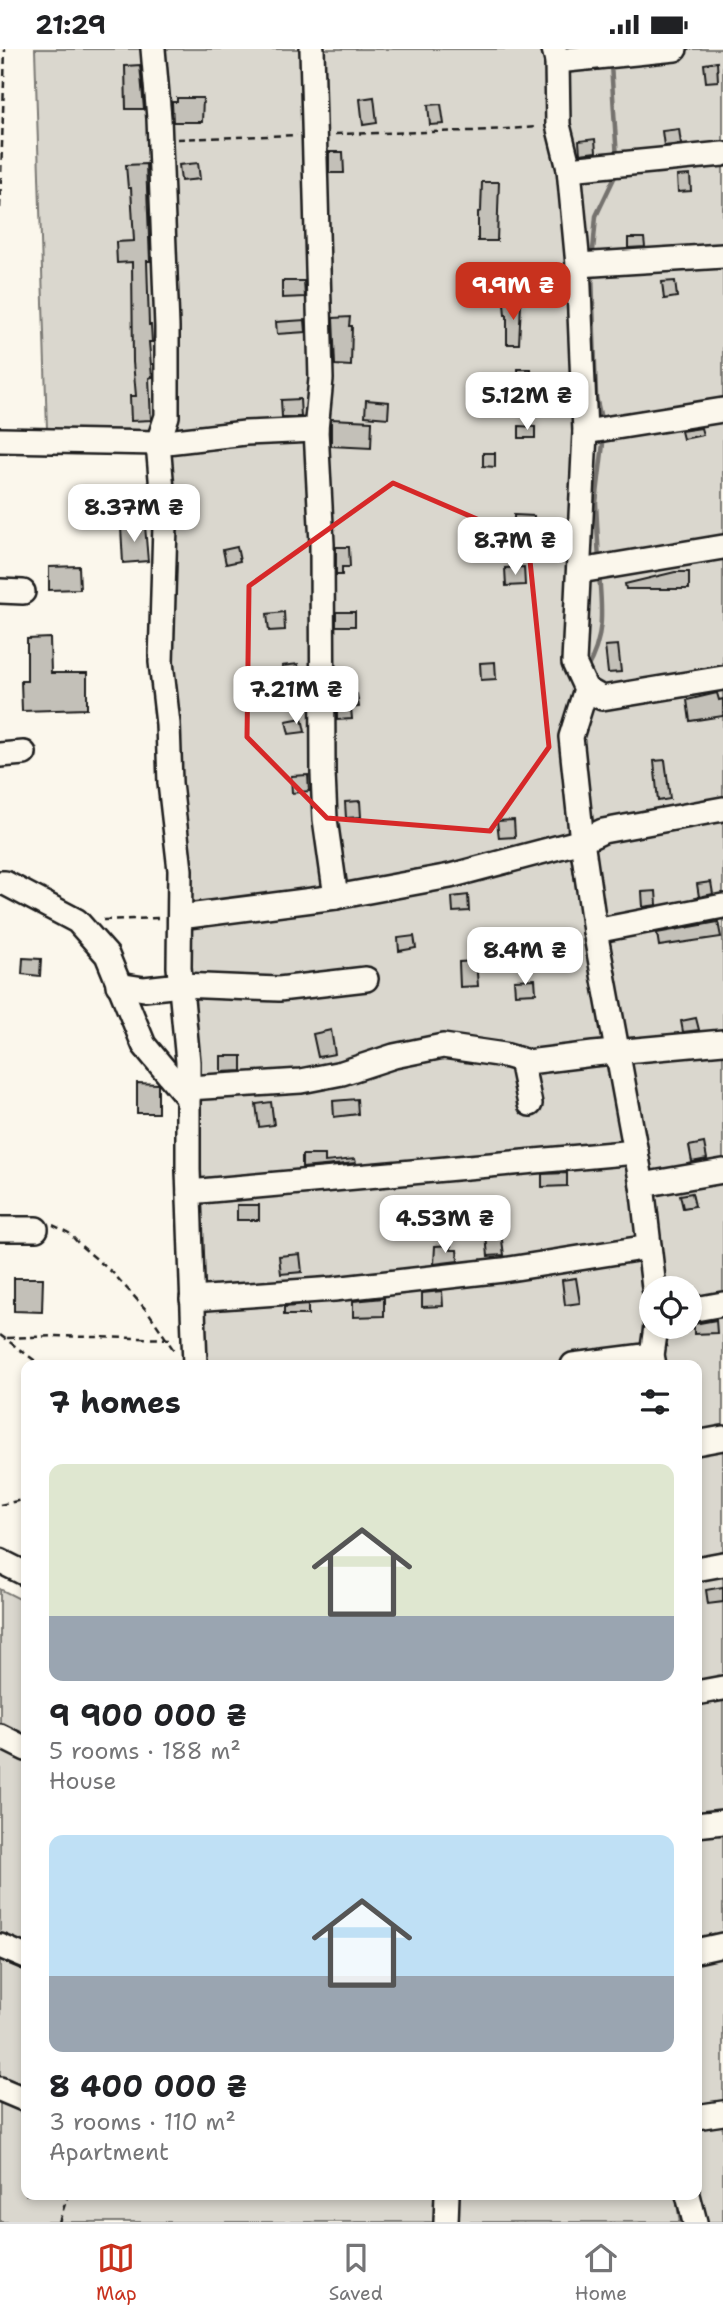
<!DOCTYPE html>
<meta charset="utf-8">
<style>
body{margin:0;font-family:"Shantell Sans",sans-serif;background:#f6f6f6;color:#202124;height:100vh;display:flex;flex-direction:column;font-size:26px;white-space:nowrap}
*{box-sizing:border-box;margin:0}
p{font-size:23px;color:#757577}
.icon{flex:none;width:38px;height:38px;fill:none;stroke:currentColor;stroke-width:2;stroke-linecap:round;stroke-linejoin:round}
.map{position:relative;flex:1;overflow:hidden}
.sheet{position:absolute;left:21px;top:1311px;width:681px;height:840px;display:flex;flex-direction:column;background:#fff;border-radius:14px;box-shadow:0 4px 10px #0003}
.sheet>*{flex:none}
.controls{position:absolute;left:639px;top:1227px;display:grid;gap:14px}
.controls a{display:grid;place-items:center;width:63px;height:63px;border-radius:50%;background:#fff;box-shadow:0 4px 10px #0003;font-size:35px}
.price{position:absolute;translate:-50% -60px;padding:0 16px;border-radius:14px;background:#fff;color:#222;font-size:23px;line-height:46px;filter:drop-shadow(0 2px 4px #0008)}
.price::after{content:'';position:absolute;left:50%;top:42px;width:21px;height:16px;margin-left:-10px;background:inherit;clip-path:polygon(0 0,100% 0,50% 100%)}
.price.on{background:#c8321e;color:#fff}
ul{padding:0;list-style:none}
li{display:grid;align-content:center;gap:14px;height:371px;padding:0 28px}
li span{display:grid;place-items:center;height:217px;border-radius:14px;color:#555}
li>.icon{margin-inline-start:auto}
span .icon{width:126px;height:126px;fill:#fffc;stroke-width:1}
li b{font-size:30px}
h2{display:flex;justify-content:space-between;align-items:center;height:84px;padding:0 28px;font-size:30px}
.status{display:flex;justify-content:space-between;align-items:center;height:49px;padding:0 35px;background:#fff;direction:ltr}
.status svg{height:19px;fill:currentColor}
.menu{display:flex;justify-content:space-around;align-items:center;height:98px;border-top:2px solid #e0e0e0;background:#fff;font-size:19px;color:#757577}
.menu a{display:grid;justify-items:center;gap:4px}
.menu .on{color:#c8321e}
.map>svg:first-child{display:block}
</style>
<div class="status"><b>21:29</b><svg viewBox="0 0 49 12"><path d="M0 12V9h3v3zM5 12V6h3v6zM10 12V3h3v9zM15 12V0h3v12zM26 1h20v11H26zM47 4h2v5h-2z"/></svg></div>
<div class="map">
<svg width="723" height="2173" viewBox="0 0 723 2173">
<rect width="100%" height="100%" fill="#fbf7ec"/>
<filter id="ink" filterUnits="userSpaceOnUse"><feTurbulence type="fractalNoise" baseFrequency=".0143" numOctaves="2"/><feDisplacementMap in="SourceGraphic" scale="14" xChannelSelector="R" yChannelSelector="G"/><feConvolveMatrix kernelMatrix="1 2 1 2 8 2 1 2 1" color-interpolation-filters="sRGB"/></filter>
<g filter="url(#ink)">
<path fill="#dad7ce" stroke="#7b7a75" stroke-width="2" fill-rule="evenodd" d="M35 0H723V2173H0V1540L26 1553V2146H696V1316H186L166 531 149 381 47 380ZM651 1239H690V1278H651Z"/>
<g fill="none" stroke-linecap="round" stroke-linejoin="round">
<g stroke="#74726e" stroke-width="4.5">
<polyline points="611,15 617,110"/>
<polyline points="593,202 596,167 616,125"/>
<polyline points="592,222 596,348 602,374"/>
<polyline points="599,513 596,454 604,386"/>
<path d="M586 621C605 589 602 561 599 525"/>
<polyline points="571,802 577,838"/>
<polyline points="643,1236 644,1287"/>
<polyline points="677,2146 681,2173"/>
</g>
</g>
<g fill="#c3c0b8" stroke="#1c1c1c" stroke-width="2">
<polygon points="717,13 718,32 706,33 704,15"/>
<polygon points="140,16 144,60 126,60 125,17"/>
<polygon points="374,48 377,74 363,76 360,50"/>
<polygon points="177,49 203,49 202,73 173,73 172,53 177,53"/>
<polygon points="441,55 444,75 430,76 428,56"/>
<polygon points="679,80 681,95 664,97 662,82"/>
<polygon points="595,90 596,103 580,105 579,92"/>
<polygon points="329,103 343,103 344,124 329,124"/>
<polygon points="198,114 200,130 181,132 179,116"/>
<polygon points="146,115 150,212 147,212 149,276 151,276 152,293 149,293 152,328 149,329 151,371 131,372 130,347 136,347 133,313 132,213 117,214 116,193 134,192 131,139 128,139 126,116"/>
<polygon points="690,126 691,142 678,143 677,127"/>
<polygon points="482,133 499,133 497,192 478,192 478,163 481,162"/>
<polygon points="628,189 644,189 645,198 628,199"/>
<polygon points="282,232 304,232 305,248 282,249"/>
<polygon points="675,232 677,248 664,250 662,233"/>
<polygon points="504,254 521,254 519,295 507,295 507,266 505,266"/>
<polygon points="350,268 349,277 352,277 351,317 335,316 333,269"/>
<polygon points="305,271 306,283 277,285 276,273"/>
<polygon points="518,320 531,320 532,335 519,336"/>
<polygon points="300,350 301,368 282,368 281,351"/>
<polygon points="366,351 389,353 388,369 365,367"/>
<polygon points="331,370 372,372 371,399 331,397"/>
<polygon points="519,377 535,378 535,389 519,389"/>
<polygon points="701,379 703,386 683,390 681,382"/>
<polygon points="483,404 495,404 495,418 483,417"/>
<polygon points="514,466 534,467 533,484 514,483"/>
<polygon points="145,477 148,512 123,514 121,478"/>
<polygon points="237,498 240,512 226,515 223,501"/>
<polygon points="336,498 349,498 350,518 342,518 342,526 336,526"/>
<polygon points="79,517 80,540 49,541 49,518"/>
<polygon points="524,518 525,536 506,537 505,519"/>
<polygon points="675,523 689,523 689,540 626,540 625,535"/>
<polygon points="284,563 285,581 269,582 267,565"/>
<rect x="336" y="563" width="19" height="14"/>
<polygon points="50,589 51,624 87,624 87,660 22,662 21,632 27,632 27,590"/>
<polygon points="618,596 621,623 608,624 605,597"/>
<polygon points="495,613 496,630 481,631 480,614"/>
<polygon points="298,615 300,633 283,634 282,617"/>
<polygon points="717,644 719,651 723,650 723,667 690,672 687,651"/>
<polygon points="357,645 359,658 351,659 352,670 337,671 337,647"/>
<polygon points="302,669 305,683 289,685 286,672"/>
<polygon points="665,711 670,750 658,752 654,712"/>
<polygon points="308,726 309,742 292,744 291,727"/>
<polygon points="360,752 361,768 346,769 345,753"/>
<polygon points="514,771 515,788 499,789 497,772"/>
<polygon points="711,833 713,845 699,848 697,835"/>
<polygon points="656,842 657,856 643,858 642,843"/>
<polygon points="468,846 469,862 453,863 452,848"/>
<polygon points="718,873 721,888 659,897 657,884"/>
<polygon points="414,887 416,899 399,902 398,889"/>
<polygon points="547,890 549,908 535,909 533,891"/>
<polygon points="23,909 41,910 40,927 22,925"/>
<polygon points="476,912 478,937 460,938 459,913"/>
<polygon points="535,930 536,944 515,945 514,931"/>
<polygon points="696,969 699,981 683,983 681,972"/>
<polygon points="331,981 335,1005 318,1008 313,985"/>
<polygon points="221,1007 242,1007 242,1022 221,1023"/>
<polygon points="137,1034 158,1035 158,1064 137,1064"/>
<polygon points="357,1050 358,1065 334,1068 333,1052"/>
<polygon points="271,1053 274,1076 259,1078 256,1055"/>
<polygon points="704,1094 707,1110 692,1113 689,1097"/>
<polygon points="302,1106 325,1106 325,1113 355,1110 356,1114 302,1119"/>
<polygon points="567,1124 567,1137 542,1138 542,1125"/>
<polygon points="692,1144 695,1157 683,1159 680,1146"/>
<rect x="237" y="1156" width="22" height="15"/>
<polygon points="501,1184 504,1206 488,1207 486,1186"/>
<polygon points="451,1196 451,1201 457,1201 458,1212 434,1215 435,1197"/>
<polygon points="300,1205 302,1223 281,1225 279,1207"/>
<polygon points="14,1229 43,1229 42,1263 14,1262"/>
<polygon points="576,1229 580,1254 565,1256 562,1231"/>
<polygon points="442,1242 443,1257 422,1258 422,1244"/>
<polygon points="384,1249 384,1267 353,1268 353,1252"/>
<polygon points="308,1256 308,1266 284,1266 284,1258"/>
<polygon points="716,1271 717,1284 694,1285 694,1275"/>
<polygon points="723,1538 723,1553 708,1555 706,1541"/>
</g>
<g fill="none" stroke-linecap="round" stroke-linejoin="round">
<defs>
<g id="minor">
<polyline points="153,0 159,69 167,278 167,367 158,394 165,476 161,613 168,675 170,734 180,821 179,918 188,1013 188,1121 195,1316"/>
<polyline points="312,0 321,330 316,381 322,495 323,724 325,770 336,848 450,827 582,792 603,782 723,760"/>
<polyline points="554,0 557,12 558,76 569,120 578,216 585,383 574,614 586,640 571,688 582,792 595,882 642,1136 654,1239"/>
<polyline points="557,12 675,0"/>
<polyline points="569,120 723,105"/>
<polyline points="578,216 723,207"/>
<polyline points="585,383 723,361"/>
<polyline points="0,391 158,394 245,384 316,381"/>
<polyline points="580,522 723,498"/>
<polyline points="0,542 23,543"/>
<polyline points="586,640 602,649 723,629"/>
<polyline points="0,706 24,704"/>
<polyline points="0,834 5,834 77,872 107,906 144,996 188,1049"/>
<polyline points="180,868 336,848"/>
<polyline points="595,882 723,857"/>
<polyline points="118,936 144,940 181,936 279,940 366,930"/>
<polyline points="188,1039 301,1032 342,1024 394,1007 443,997 504,1006 528,1013"/>
<polyline points="530,1055 523,1021 528,1013 593,1005 723,993"/>
<polyline points="642,1136 723,1122"/>
<polyline points="189,1143 636,1103"/>
<polyline points="0,1180 36,1180"/>
<polyline points="192,1250 334,1240 503,1221 649,1198"/>
<polyline points="690,1261 723,1255"/>
<polyline points="573,1316 652,1306"/>
<polyline points="654,1316 652,1306 656,1278"/>
<polyline points="696,1394 723,1389"/>
<polyline points="0,1512 26,1525"/>
<polyline points="696,1520 723,1515"/>
<polyline points="696,1644 723,1639"/>
<polyline points="0,1687 26,1700"/>
<polyline points="696,1776 723,1773"/>
<polyline points="0,1897 26,1908"/>
<polyline points="696,1902 723,1896"/>
<polyline points="0,2040 26,2051"/>
<polyline points="696,2068 723,2064"/>
<polyline points="688,2146 695,2173"/>
<polyline points="446,2173 447,2146"/>
</g>
</defs>
<use href="#minor" stroke="#1c1c1c" stroke-width="28"/>
<g stroke="#1c1c1c" stroke-width="2.5" stroke-dasharray="7 5" stroke-linecap="butt">
<polyline points="335,85 472,82 538,78"/>
<polyline points="177,90 297,86"/>
<polyline points="0,159 5,0"/>
<polyline points="103,871 159,869"/>
<polyline points="53,1176 69,1184 80,1196 113,1224 149,1264 175,1303"/>
<polyline points="0,1286 41,1316"/>
<polyline points="7,1289 53,1287 175,1290"/>
<polyline points="0,1456 26,1450"/>
<polyline points="59,2173 68,2146"/>
</g>
<use href="#minor" stroke="#fbf7ec" stroke-width="23"/>
</g>
</g>
<path fill="none" stroke="#d62828" stroke-width="5" stroke-linejoin="round" d="M393 434 528 492 549 698 490 782 327 769 247 688 249 537Z"/>
</svg>
<div class="controls">
<a><svg class="icon" aria-label="locate" viewBox="0 0 24 24"><circle cx="12" cy="12" r="6"/><path d="M12 2v4M12 18v4M2 12h4M18 12h4"/></svg></a>
</div>
<b class="price on" style="left:513px;top:273px">9.9M ₴</b>
<b class="price" style="left:527px;top:383px">5.12M ₴</b>
<b class="price" style="left:134px;top:495px">8.37M ₴</b>
<b class="price" style="left:515px;top:528px">8.7M ₴</b>
<b class="price" style="left:296px;top:677px">7.21M ₴</b>
<b class="price" style="left:525px;top:938px">8.4M ₴</b>
<b class="price" style="left:445px;top:1206px">4.53M ₴</b>
<section class="sheet">
<h2>7 homes<svg class="icon" aria-label="filters" viewBox="0 0 24 24"><path d="M4 7h16M4 17h16"/><circle cx="9" cy="7" r="2"/><circle cx="15" cy="17" r="2"/></svg></h2>
<ul>
<li><span style="background:linear-gradient(#dfe7d0 70%,#9aa5b1 0)"><svg class="icon" aria-label="home" viewBox="0 0 24 24"><path d="M3 11l9-7 9 7M6 9v11h12V9"/></svg></span><div><b>9 900 000 ₴</b><p>5 rooms · 188 m²</p><p>House</p></div></li>
<li><span style="background:linear-gradient(#bfe0f5 65%,#9aa5b1 0)"><svg class="icon" aria-label="home" viewBox="0 0 24 24"><path d="M3 11l9-7 9 7M6 9v11h12V9"/></svg></span><div><b>8 400 000 ₴</b><p>3 rooms · 110 m²</p><p>Apartment</p></div></li>
</ul>
</section>
</div>
<nav class="menu">
<a class="on"><svg class="icon" aria-label="map" viewBox="0 0 24 24"><path d="M3 6l6-2 6 2 6-2v14l-6 2-6-2-6 2zM9 4v14M15 6v14"/></svg>Map</a>
<a><svg class="icon" aria-label="saved" viewBox="0 0 24 24"><path d="M7 4h10v16l-5-4-5 4z"/></svg>Saved</a>
<a><svg class="icon" aria-label="home" viewBox="0 0 24 24"><path d="M3 11l9-7 9 7M6 9v11h12V9"/></svg>Home</a>
</nav>
